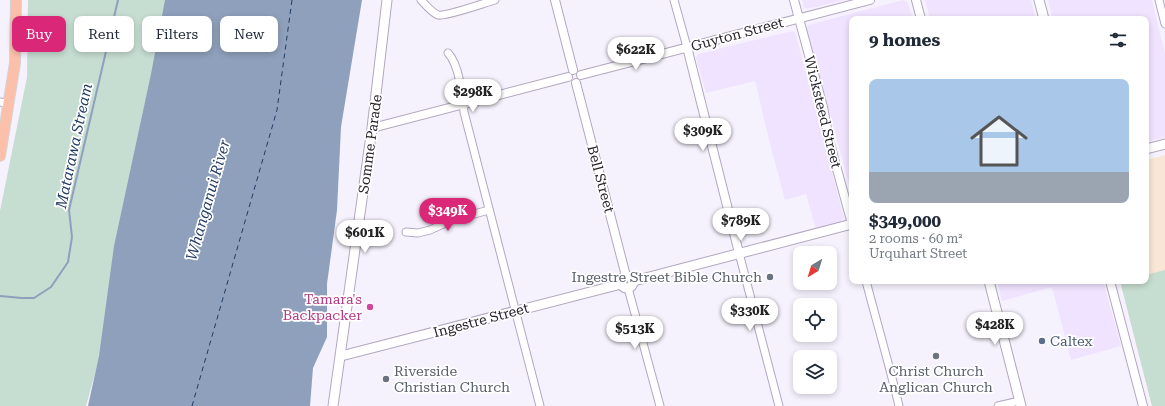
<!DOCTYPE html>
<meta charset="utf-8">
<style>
body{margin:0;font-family:"Roboto Serif",serif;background:#f6f6f7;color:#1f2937;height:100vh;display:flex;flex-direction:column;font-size:15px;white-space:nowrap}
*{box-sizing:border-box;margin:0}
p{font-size:13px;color:#747a83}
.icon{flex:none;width:22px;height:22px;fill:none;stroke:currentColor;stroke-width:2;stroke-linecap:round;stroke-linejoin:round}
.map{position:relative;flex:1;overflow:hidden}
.details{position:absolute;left:849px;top:16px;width:300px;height:268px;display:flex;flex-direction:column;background:#fff;border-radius:8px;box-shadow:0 2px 6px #0003}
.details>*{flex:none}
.hud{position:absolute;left:12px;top:16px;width:380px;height:36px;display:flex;gap:8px}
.needle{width:26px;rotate:218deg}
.buttons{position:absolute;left:793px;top:246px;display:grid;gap:8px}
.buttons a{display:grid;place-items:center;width:44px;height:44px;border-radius:8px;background:#fff;box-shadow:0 2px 6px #0003;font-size:20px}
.price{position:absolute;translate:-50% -34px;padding:0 9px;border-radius:14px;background:#fff;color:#222;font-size:13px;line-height:26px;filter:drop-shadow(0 1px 2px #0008)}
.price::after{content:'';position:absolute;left:50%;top:24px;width:12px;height:9px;margin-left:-6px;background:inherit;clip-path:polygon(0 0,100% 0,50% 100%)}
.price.selected{background:#db2777;color:#fff}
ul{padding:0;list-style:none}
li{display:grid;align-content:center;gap:8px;height:212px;padding:0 20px}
li span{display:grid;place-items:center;height:124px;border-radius:8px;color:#555}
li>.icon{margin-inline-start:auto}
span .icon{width:72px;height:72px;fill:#fffc;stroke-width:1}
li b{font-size:17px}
h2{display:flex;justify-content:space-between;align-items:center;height:48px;padding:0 20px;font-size:17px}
.pill{padding:0 14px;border-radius:8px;background:#fff;box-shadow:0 2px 6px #0003;font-size:14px;line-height:36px}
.pill.selected{background:#db2777;color:#fff}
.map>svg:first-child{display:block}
</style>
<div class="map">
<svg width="1165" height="406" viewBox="0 0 1165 406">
<rect width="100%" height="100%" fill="#f6f2fd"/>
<g fill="#f0e3ff">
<polygon points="802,0 845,0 807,9 804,8"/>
<polygon points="903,0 906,1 908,3 913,19 852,19 852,195 807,29 808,25"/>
<polygon points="925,0 1031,0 1036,19 930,19"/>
<polygon points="1048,0 1152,0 1165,54 1165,137 1146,142 1146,19 1053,19"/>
<polygon points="792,31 795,32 796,35 844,218 840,223 816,229 806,194 785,200 769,140 755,81 706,93 696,58 698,54"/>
<polygon points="997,281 1103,281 1121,346 1071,360 1052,287 1002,301"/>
</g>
<polygon fill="#f9e6d6" points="1165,155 1165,406 1152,406 1120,281 1146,281 1146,160"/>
<g fill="#c6ddd1">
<polygon points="28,0 167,0 107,330 86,406 0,406 0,211 27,77"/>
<polygon points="1165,270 1165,406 1152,406 1120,281 1146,281 1146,275"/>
</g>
<polygon fill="#8ea0bb" points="165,0 362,0 341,127 337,210 327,284 327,337 313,368 310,406 88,406 99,356 114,246 151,74"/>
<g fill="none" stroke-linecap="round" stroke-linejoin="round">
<polyline stroke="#8ea0bb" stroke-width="2" points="0,296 22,298 34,298 51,287 68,262 72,237 69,210 118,0"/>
<polyline stroke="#223d64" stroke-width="1" stroke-dasharray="5 4" stroke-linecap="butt" points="192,406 277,110 292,0"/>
<defs>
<g id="minor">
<path d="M421 0C426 5 431 12 438 15 445 17 484 3 495 0"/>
<polyline points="674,0 687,47"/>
<polyline points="1159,0 1165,24"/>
<path d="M448 53C459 64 463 97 464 112L540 406"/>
<polyline points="0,102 9,104"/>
<polyline points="406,232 418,233 430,230 452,220 489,210"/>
<polyline points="739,253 779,406"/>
<path d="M866 281C877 323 889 364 899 406"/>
<polyline points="628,288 660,406"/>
<polyline points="998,406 1019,401"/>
</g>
<g id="tertiary">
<polyline points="555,0 573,70"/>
<polyline points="794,0 823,107 829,140 852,224"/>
<polyline points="916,0 921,19"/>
<polyline points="687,47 739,253"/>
<polyline points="581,75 870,0"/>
<polyline points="576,83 626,276"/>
<polyline points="372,128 568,77"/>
<polyline points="1110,281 1143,406"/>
</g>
<g id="secondary">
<polyline points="1039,0 1044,19"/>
<polyline points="1146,149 1165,144"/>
<circle cx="627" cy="282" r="6"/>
<polyline points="634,281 852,224"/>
<polyline points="989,281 1021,406"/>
<polyline points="341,356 621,284"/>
<polyline points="333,406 372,128 387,0"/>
</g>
<polyline id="primary" points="0,156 15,63 16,0"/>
</defs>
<use href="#minor" stroke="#b3a7c1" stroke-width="9"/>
<use href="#tertiary" stroke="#b3a7c1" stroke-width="10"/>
<use href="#secondary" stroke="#b3a7c1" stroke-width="11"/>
<use href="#primary" stroke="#d4d3d5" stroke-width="12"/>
<use href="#minor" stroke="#fff" stroke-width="7"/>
<use href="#tertiary" stroke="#fff" stroke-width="8"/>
<use href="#secondary" stroke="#fff" stroke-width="9"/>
<use href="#primary" stroke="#fcc0aa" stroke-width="10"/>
</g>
<g fill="#6b7280" stroke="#fff" stroke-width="1.5">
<circle cx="770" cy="277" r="4"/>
<circle cx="936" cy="356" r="4"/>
<circle cx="386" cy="379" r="4"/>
</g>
<circle fill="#d1479c" stroke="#fff" stroke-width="1.5" cx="370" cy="307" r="4"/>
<circle fill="#5c6f8a" stroke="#fff" stroke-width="1.5" cx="1042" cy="341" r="4"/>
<g text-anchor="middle" stroke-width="3.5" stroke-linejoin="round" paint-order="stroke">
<g font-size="14" fill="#29242e" stroke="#fff">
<text transform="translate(737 34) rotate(-15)" y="5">Guyton Street</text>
<text transform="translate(823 112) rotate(76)" y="5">Wicksteed Street</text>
<text transform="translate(370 144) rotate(-82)" y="5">Somme Parade</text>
<text transform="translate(601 179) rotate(75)" y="5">Bell Street</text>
<text transform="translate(481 320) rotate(-15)" y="5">Ingestre Street</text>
</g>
<g font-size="14" fill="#5b616d" stroke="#fff" text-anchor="end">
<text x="762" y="282">Ingestre Street Bible Church</text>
<text x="394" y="376" text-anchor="start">Riverside<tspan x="394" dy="16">Christian Church</tspan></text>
<text x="936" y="376" text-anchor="middle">Christ Church<tspan x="936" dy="16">Anglican Church</tspan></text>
</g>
<g font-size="14" fill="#b23c85" stroke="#fff" text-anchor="end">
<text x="362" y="304">Tamara's<tspan x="362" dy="16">Backpacker</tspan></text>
</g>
<g font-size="14" fill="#4e5e75" stroke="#fff" text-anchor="start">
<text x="1050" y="346">Caltex</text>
</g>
<g font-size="15" font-style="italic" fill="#223d64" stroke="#fff">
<text transform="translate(74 146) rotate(-78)" y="5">Matarawa Stream</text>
<text transform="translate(208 200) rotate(-74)" y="5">Whanganui River</text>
</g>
</g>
</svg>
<div class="buttons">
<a><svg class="needle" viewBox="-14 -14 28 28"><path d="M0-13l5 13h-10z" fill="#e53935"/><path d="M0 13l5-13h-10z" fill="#747a83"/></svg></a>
<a><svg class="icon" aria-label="locate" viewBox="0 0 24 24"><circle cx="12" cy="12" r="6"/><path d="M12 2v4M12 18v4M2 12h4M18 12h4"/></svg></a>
<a><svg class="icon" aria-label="layers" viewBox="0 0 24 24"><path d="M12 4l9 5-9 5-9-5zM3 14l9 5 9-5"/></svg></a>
</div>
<b class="price" style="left:636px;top:71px">$622K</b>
<b class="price" style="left:473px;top:113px">$298K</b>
<b class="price" style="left:703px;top:152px">$309K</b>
<b class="price selected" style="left:448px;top:232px">$349K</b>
<b class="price" style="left:741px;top:242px">$789K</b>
<b class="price" style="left:365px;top:254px">$601K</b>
<b class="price" style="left:750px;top:332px">$330K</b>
<b class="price" style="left:995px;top:346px">$428K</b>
<b class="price" style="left:635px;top:350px">$513K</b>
<div class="hud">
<a class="pill selected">Buy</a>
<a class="pill">Rent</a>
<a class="pill">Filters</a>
<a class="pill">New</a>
</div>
<section class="details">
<h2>9 homes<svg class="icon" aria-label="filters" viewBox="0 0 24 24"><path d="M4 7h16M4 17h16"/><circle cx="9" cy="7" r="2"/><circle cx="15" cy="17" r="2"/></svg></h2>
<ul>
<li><span style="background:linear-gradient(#a9c7e8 75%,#9aa5b1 0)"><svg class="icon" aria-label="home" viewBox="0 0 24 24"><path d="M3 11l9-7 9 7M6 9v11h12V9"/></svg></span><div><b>$349,000</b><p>2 rooms · 60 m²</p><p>Urquhart Street</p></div></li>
</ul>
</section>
</div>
